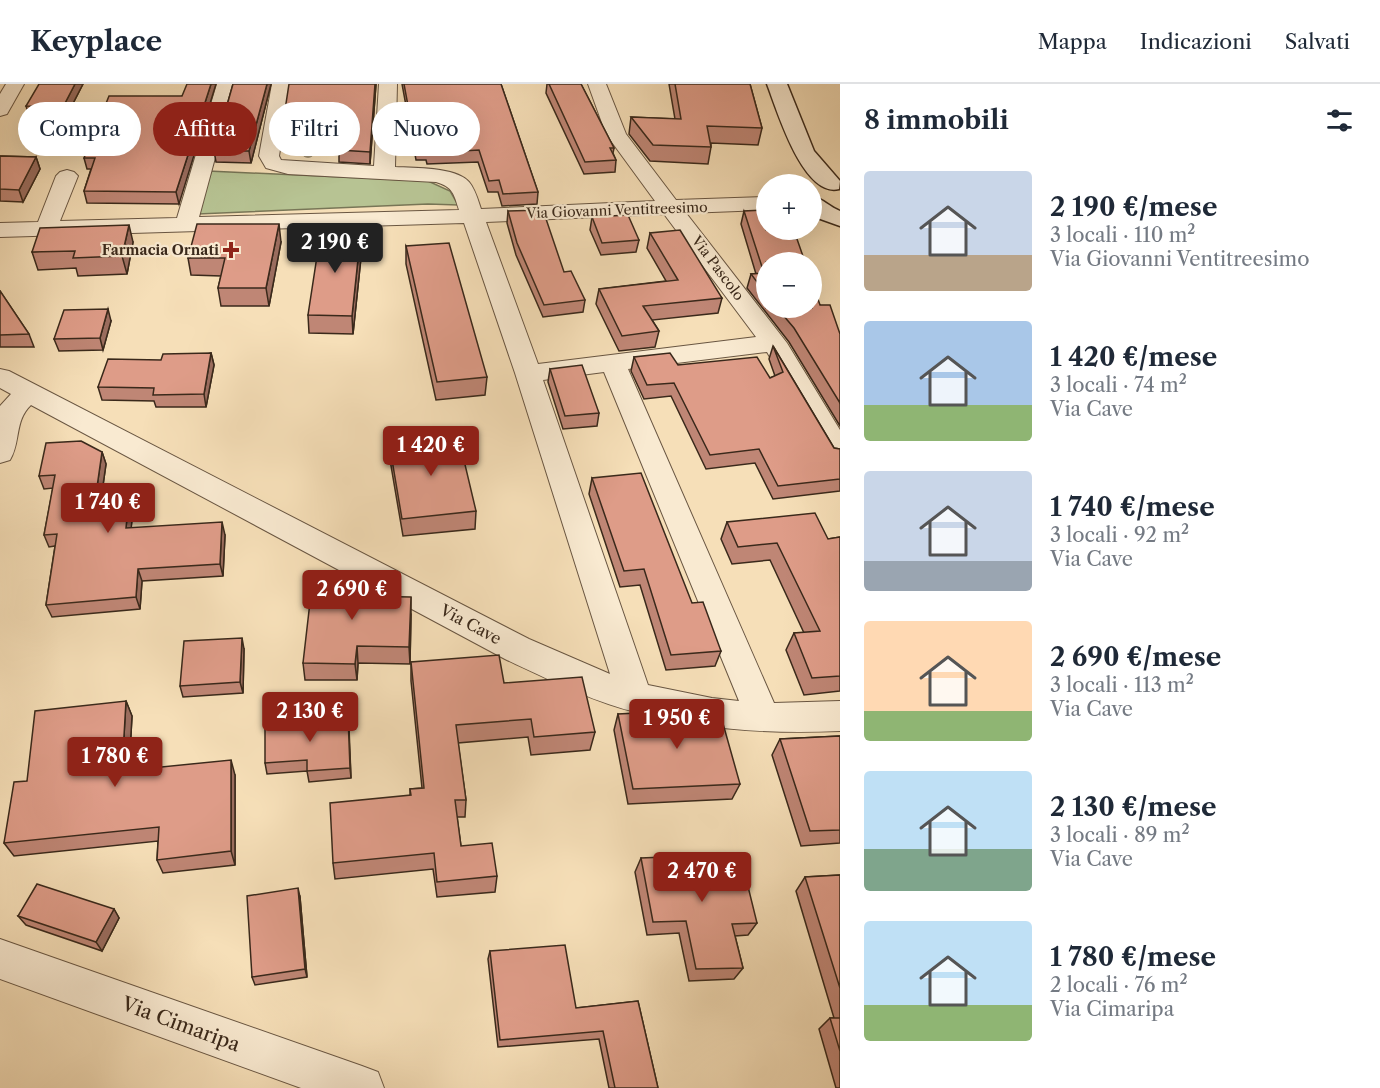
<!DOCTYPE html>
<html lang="it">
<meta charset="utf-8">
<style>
body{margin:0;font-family:"Libre Caslon Text",serif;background:#f2f2f3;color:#1f2937;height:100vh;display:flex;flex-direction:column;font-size:22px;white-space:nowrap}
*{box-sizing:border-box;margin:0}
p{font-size:20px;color:#747a83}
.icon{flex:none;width:33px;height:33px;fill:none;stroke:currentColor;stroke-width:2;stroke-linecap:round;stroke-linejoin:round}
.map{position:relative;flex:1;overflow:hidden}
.panel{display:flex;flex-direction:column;background:#fff;width:540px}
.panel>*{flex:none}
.hud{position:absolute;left:18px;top:18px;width:570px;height:54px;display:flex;gap:12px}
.buttons{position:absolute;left:756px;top:90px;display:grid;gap:12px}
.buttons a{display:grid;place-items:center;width:66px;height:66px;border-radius:50%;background:#fff;box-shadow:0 6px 24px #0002;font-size:30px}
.price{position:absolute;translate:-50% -51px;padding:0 14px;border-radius:6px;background:#8f2418;color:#fff;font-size:20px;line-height:39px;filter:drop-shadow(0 2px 3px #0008)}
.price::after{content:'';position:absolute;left:50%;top:36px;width:18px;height:14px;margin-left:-9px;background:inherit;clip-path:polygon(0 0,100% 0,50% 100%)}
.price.selected{background:#222;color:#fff}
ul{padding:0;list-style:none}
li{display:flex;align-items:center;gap:18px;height:150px;padding:0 24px}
li span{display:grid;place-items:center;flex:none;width:168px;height:120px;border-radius:6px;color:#555}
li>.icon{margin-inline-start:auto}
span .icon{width:72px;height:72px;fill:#fffc;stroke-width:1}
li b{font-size:26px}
h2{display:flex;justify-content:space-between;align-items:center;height:72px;padding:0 24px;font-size:26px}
.chip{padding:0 21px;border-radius:27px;background:#fff;box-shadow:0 6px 24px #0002;font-size:21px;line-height:54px}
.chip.selected{background:#8f2418;color:#fff}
header{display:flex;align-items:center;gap:36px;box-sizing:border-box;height:84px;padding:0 30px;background:#fff;border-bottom:2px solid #e0e1e3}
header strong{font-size:28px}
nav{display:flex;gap:33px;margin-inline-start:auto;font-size:21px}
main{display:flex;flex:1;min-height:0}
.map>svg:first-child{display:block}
</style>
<header>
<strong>Keyplace</strong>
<nav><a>Mappa</a><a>Indicazioni</a><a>Salvati</a></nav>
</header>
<main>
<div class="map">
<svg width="840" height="1004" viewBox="0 0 840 1004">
<rect width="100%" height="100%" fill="#f6dfb8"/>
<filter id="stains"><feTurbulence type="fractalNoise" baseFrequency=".00333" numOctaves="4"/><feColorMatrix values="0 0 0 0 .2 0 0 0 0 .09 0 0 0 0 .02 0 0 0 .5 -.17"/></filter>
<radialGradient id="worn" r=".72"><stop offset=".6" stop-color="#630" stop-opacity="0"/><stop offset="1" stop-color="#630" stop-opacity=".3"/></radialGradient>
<polygon fill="#b7c393" stroke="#787657" stroke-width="1.5" points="208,87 428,97 450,107 458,121 428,120 198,130"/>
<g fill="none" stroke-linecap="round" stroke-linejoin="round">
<defs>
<g id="street">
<polygon points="6,0 24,0 7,30 0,32 0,10"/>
<path d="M217 0H235L199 133 459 126C454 110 453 103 436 98L288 90 266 84 259 72 272 0H290L279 72 281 76 374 82 379 0H397L395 83C414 84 456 83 469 98 475 105 478 116 481 125L655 117 606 50 588 0H606L626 50 676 116 766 113V126L686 129 787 259 840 346V379L830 376 767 268 628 285 774 619 840 617V647C769 650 700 646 632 627 591 617 544 593 505 575L31 321C14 337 21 358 10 376L0 379V322L11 310 0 304V285L9 287 529 555 610 590 515 289 464 139 0 153V139L38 138 56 92 60 88 67 86 74 88 78 92 60 137 177 134ZM664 130 756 253 538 280 486 138ZM604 288 739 617 712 614 648 601 543 296Z"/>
<polygon points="0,855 362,982 378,988 384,1004 301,1004 0,895"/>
</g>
<g id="secondary">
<path d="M767 0H787L814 67 840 97 839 105C803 114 777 26 767 0Z"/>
<path d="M812 112C823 115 830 123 840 127V142L812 132Z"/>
</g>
</defs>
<use href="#street" stroke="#695642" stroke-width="2"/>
<use href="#secondary" stroke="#3a291b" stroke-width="3"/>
<use href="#street" fill="#f9ead1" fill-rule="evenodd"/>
<use href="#secondary" fill="#f9ead1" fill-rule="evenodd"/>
</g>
<circle fill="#a09072" cx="308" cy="68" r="6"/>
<g fill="#bf8675" stroke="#3a291b" stroke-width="1.5">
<polygon points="83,0 66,33 29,32 26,22"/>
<polygon points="233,0 271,0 251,79 216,78 214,67"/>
<polygon points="376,0 370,80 339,78 339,66 342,37 287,37 285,26"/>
<polygon points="402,0 501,0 538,108 537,120 502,122 498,108 488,108 478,78 427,80 426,76 416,76"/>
<polygon points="547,0 581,0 614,64 613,69 616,76 615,88 584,90 546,9"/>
<polygon points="669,0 750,0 762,44 758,61 711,59 711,63 708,80 650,77 629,50 631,33 675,35"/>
<polygon points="182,12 179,120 87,119 84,107 91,85 87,85 84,74"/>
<polygon points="0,72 36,73 40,85 23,118 0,117"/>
<polygon points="508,127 585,216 583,228 543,233 516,171 507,139"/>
<polygon points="744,127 766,178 766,224 812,224 820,221 840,250 840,342 789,258 747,204 751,190 756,190 741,140"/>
<polygon points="592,133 639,156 636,168 601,171 590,146"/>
<polygon points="650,149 722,214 718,229 652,236 659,247 655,263 619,267 596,220 599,205 666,197 647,164"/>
<polygon points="133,158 127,190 78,192 76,184 38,186 32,168"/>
<polygon points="281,158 269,222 221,222 218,204 221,192 191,191 188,174"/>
<polygon points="406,162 487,293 485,311 436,316 406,180"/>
<polygon points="362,164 353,250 309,249 308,231"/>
<polygon points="0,207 29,250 34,263 0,263"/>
<polygon points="111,237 103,266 59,267 54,255"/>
<polygon points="773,262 834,364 840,365 840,407 773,415 755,379 706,385 671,312 644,315 631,287 634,273 678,281 770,294 775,292 769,275"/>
<polygon points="211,269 214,281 206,323 156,323 154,317 102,316 98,303"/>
<polygon points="550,285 599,329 597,342 563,345 548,298"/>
<polygon points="389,358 476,427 475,445 403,452 390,376"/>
<polygon points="102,368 106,380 101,416 133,426 131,444 225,451 223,492 142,497 140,525 52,533 46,521 55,462 49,463 44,451 53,404 44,405 39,392"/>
<polygon points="592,394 692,519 721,567 715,582 666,586 640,501 620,503 589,410"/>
<polygon points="727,438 828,455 840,453 840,607 804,611 786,566 794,549 804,549 770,476 732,480 721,455"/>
<polygon points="361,492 362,512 411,530 410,580 358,579 357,596 305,596 303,579"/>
<polygon points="244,565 243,609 183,613 180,602"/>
<polygon points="411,578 504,599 595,648 590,666 531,671 528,653 458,659 466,716 465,733 457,733 461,762 497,792 495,808 437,813 433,785 335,795 333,779 410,711 410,705 422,704 411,597"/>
<polygon points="126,617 132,632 129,687 235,691 235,781 163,789 157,776 158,757 14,772 4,759 27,697"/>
<polygon points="618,630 740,700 732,715 628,720 614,646"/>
<polygon points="348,632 351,694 309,698 307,687 267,690 265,679"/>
<polygon points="840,652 840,759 801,762 772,671 780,655"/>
<polygon points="641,774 757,839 748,851 735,852 743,884 734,895 689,897 679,849 647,851 635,788"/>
<polygon points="840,791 840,1004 836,1004 819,945 830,934 834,934 796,807 805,793"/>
<polygon points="300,813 307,893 255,901 252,893"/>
<polygon points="114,825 119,834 102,867 26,841 18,832"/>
<polygon points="490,867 576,924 638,917 658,1004 609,1004 599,955 498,963 488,875"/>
</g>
<g fill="#9b6d5f" stroke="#3a291b" stroke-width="1.5">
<polygon points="75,0 83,0 66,33 63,23"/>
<polygon points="211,0 216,0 179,120 176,108"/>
<polygon points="267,0 271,0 251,79 249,67"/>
<polygon points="375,0 376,0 370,80 370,68"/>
<polygon points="36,73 40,85 23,118 19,106"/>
<polygon points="279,140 281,158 269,222 266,204"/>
<polygon points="129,141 133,158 127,190 122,172"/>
<polygon points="361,147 362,164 353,250 352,232"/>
<polygon points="108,225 111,237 103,266 100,254"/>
<polygon points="211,269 214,281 206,323 204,310"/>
<polygon points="102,368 106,380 99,429 95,417"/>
<polygon points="129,414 133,426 130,456 126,444"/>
<polygon points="222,438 225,451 223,492 220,480"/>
<polygon points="138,485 142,497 140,525 136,513"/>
<polygon points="361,492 362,510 361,529 360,512"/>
<polygon points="411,513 411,530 410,580 409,563"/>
<polygon points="242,554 244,565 243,609 240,598"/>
<polygon points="357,562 358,579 357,596 355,580"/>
<polygon points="126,617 132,632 128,702 122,687"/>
<polygon points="348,632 349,643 351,694 350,684"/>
<polygon points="231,676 235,691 235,781 231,767"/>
<polygon points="298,804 300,813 307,893 305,885"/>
<polygon points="114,825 119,834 102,867 96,858"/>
</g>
<g fill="#de9c88" stroke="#3a291b" stroke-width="1.5">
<polygon points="39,0 75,0 63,23 26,22"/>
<polygon points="187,0 211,0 176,108 84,107 95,74 84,74 109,12 182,12"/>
<polygon points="233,0 267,0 249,67 214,67"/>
<polygon points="289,0 375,0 370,68 339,66 343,26 285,26"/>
<polygon points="404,0 501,0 538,108 503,110 499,96 489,97 479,66 427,69 426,64 416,65"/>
<polygon points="549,0 581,0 614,64 610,64 616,76 585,78"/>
<polygon points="675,0 750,0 762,44 707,42 711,63 653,61 631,33 681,35"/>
<polygon points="0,72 36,73 19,106 0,105"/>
<polygon points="543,126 564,188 571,187 585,216 544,221 517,159 508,127"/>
<polygon points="766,126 766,146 788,146 793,155 797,155 805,178 766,178 766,210 751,190 764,189 744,127"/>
<polygon points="628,131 639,156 602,159 592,133"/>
<polygon points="197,140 279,140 266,204 218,204 225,174 188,174"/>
<polygon points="129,141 122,172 73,174 75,167 32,168 40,144"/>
<polygon points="321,146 361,147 352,232 308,231"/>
<polygon points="680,146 722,214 643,222 659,247 622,252 599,205 678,196 650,149"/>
<polygon points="449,159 487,293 437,298 406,162"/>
<polygon points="812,198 820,221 830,221 840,250 840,319 794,244 777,224 812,224"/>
<polygon points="0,207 29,250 0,251"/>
<polygon points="108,225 100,254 54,255 64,226"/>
<polygon points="773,262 834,364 840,365 840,395 778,402 759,365 710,371 674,299 647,301 634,273 670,269 678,281 757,273 770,294 783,288"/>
<polygon points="211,269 204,310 153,311 154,304 98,303 108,275 161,276 163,270"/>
<polygon points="582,281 599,329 565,332 550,285"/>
<polygon points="458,351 476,427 402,435 389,358"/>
<polygon points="81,357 102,368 95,417 129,414 126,444 222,438 220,480 138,485 136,513 46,521 57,450 44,451 55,391 39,392 46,359"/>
<polygon points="641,389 692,519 703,518 721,567 671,571 644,485 624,487 592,394"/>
<polygon points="815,429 828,455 840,453 840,592 812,594 794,549 820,547 777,459 738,463 727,438"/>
<polygon points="313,492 361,492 360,512 411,513 409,563 357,562 355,580 303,579"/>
<polygon points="242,554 240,598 180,602 184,557"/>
<polygon points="499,571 504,599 582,593 595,648 534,653 531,635 456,641 466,716 455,716 461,762 492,759 497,792 437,798 434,769 333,779 330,719 411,711 410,705 424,704 411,578"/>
<polygon points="126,617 122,687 231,676 231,767 157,776 159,743 4,759 14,698 27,697 35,627"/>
<polygon points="700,626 720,629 740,700 633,705 618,630"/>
<polygon points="348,632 350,684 307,687 307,676 265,679 265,639"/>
<polygon points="840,652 840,746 810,747 780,655"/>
<polygon points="740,770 757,839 732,840 743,884 696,885 686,837 653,838 641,774"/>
<polygon points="840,791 840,904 805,793"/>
<polygon points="37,800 114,825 96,858 18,832"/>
<polygon points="298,804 305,885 252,893 247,812"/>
<polygon points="565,861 576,924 638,917 658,1004 615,1004 603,947 500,956 490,867"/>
<polygon points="830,934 840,934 840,967"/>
</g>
<path fill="#8f2418" stroke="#f9ead1" stroke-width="2" d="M228 157h6v6h6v6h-6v6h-6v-6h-6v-6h6z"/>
<g text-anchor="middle" stroke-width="4.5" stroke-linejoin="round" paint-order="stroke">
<g font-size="14" fill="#3a291b" stroke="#f9ead1">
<text transform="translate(617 126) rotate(-2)" y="5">Via Giovanni Ventitreesimo</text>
<text transform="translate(718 184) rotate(53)" y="5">Via Pascolo</text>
</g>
<g font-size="14" font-weight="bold" fill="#3a291b" stroke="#f9ead1" text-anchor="end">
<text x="219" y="171">Farmacia Ornati</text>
</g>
<g font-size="16" fill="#3a291b" stroke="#f9ead1">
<text transform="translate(471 540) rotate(28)" y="6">Via Cave</text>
</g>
<g font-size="20" fill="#3a291b" stroke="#f9ead1">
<text transform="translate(181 940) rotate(20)" y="7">Via Cimaripa</text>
</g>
</g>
<rect width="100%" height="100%" filter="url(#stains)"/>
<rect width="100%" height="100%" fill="url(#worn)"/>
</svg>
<div class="buttons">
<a>+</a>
<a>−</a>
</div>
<b class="price selected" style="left:335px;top:190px">2 190 €</b>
<b class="price" style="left:431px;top:393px">1 420 €</b>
<b class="price" style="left:108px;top:450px">1 740 €</b>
<b class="price" style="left:352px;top:537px">2 690 €</b>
<b class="price" style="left:310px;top:659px">2 130 €</b>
<b class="price" style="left:677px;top:666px">1 950 €</b>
<b class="price" style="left:115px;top:704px">1 780 €</b>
<b class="price" style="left:702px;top:819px">2 470 €</b>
<div class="hud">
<a class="chip">Compra</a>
<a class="chip selected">Affitta</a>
<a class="chip">Filtri</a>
<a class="chip">Nuovo</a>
</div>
</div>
<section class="panel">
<h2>8 immobili<svg class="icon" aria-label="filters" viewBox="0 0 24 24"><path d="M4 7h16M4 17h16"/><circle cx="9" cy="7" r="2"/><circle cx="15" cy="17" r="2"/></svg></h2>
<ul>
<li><span style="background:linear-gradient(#c9d6e8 70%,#b9a48a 0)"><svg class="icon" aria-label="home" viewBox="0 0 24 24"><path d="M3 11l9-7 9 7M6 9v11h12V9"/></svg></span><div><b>2 190 €/mese</b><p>3 locali · 110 m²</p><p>Via Giovanni Ventitreesimo</p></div></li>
<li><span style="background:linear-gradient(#a9c7e8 70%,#8fb573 0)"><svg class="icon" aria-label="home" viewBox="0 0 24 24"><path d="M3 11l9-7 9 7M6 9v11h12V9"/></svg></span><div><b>1 420 €/mese</b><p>3 locali · 74 m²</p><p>Via Cave</p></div></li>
<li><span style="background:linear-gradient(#c9d6e8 75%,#9aa5b1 0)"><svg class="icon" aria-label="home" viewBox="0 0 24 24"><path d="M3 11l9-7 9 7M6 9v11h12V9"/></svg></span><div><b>1 740 €/mese</b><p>3 locali · 92 m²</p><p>Via Cave</p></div></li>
<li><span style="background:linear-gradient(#ffd9b3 75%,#8fb573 0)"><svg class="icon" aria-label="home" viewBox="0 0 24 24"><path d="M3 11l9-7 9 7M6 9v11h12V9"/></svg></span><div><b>2 690 €/mese</b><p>3 locali · 113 m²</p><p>Via Cave</p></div></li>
<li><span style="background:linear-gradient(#bfe0f5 65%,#7fa58c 0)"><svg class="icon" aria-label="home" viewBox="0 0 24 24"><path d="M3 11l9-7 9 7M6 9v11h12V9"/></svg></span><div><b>2 130 €/mese</b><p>3 locali · 89 m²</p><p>Via Cave</p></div></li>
<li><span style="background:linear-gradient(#bfe0f5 70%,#8fb573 0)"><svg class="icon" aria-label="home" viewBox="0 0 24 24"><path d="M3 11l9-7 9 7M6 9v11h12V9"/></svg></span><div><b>1 780 €/mese</b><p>2 locali · 76 m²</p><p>Via Cimaripa</p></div></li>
</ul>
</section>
</main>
